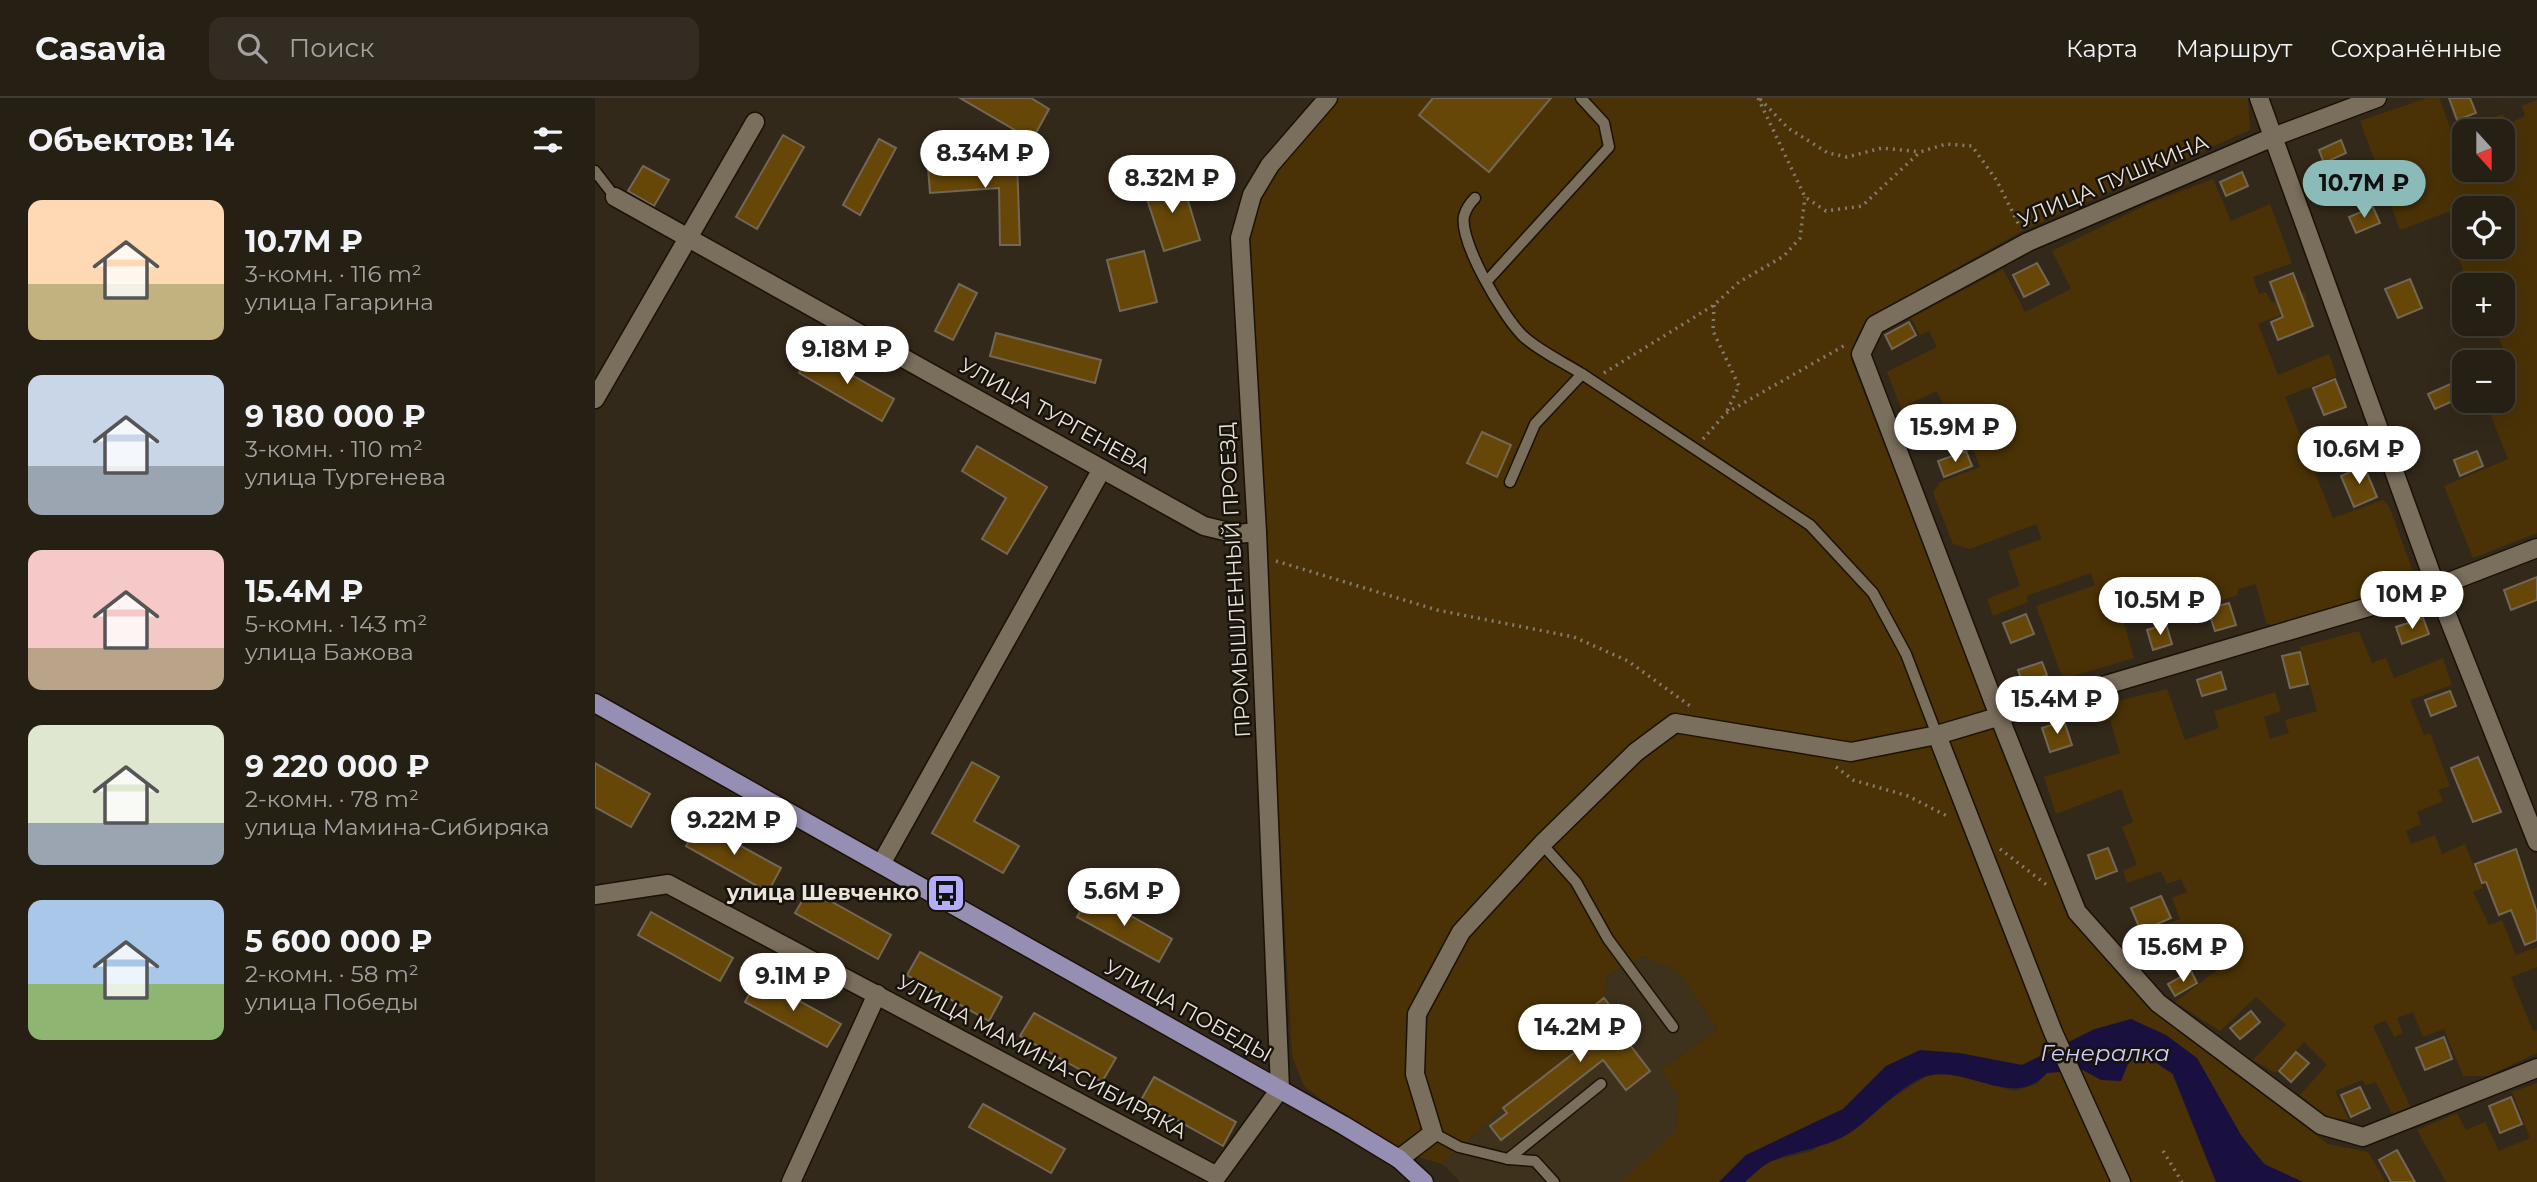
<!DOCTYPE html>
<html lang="ru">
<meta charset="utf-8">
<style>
body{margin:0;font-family:Montserrat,sans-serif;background:#322c22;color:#f1f3f6;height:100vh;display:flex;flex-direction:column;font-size:26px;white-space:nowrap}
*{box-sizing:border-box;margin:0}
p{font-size:23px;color:#a4a2a0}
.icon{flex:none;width:38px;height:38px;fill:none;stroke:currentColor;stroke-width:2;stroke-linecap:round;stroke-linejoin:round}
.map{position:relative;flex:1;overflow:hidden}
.side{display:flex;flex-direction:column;background:#261f14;width:595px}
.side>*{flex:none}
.needle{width:46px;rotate:159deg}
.fabs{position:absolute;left:1857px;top:21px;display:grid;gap:14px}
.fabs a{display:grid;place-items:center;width:63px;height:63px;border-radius:14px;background:#261f14;box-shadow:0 7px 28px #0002,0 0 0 2px #423d34;font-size:35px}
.price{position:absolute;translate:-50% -60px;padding:0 16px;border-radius:24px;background:#fff;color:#222;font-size:23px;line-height:46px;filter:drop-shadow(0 2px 4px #0008)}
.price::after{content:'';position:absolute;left:50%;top:42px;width:21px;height:16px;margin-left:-10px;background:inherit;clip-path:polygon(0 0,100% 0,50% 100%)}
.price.active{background:#8bbbb9;color:#111}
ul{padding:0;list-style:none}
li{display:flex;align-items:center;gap:21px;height:175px;padding:0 28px}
li span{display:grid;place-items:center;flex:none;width:196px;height:140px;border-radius:14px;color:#555}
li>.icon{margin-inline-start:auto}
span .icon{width:84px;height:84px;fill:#fffc;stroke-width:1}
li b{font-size:30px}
h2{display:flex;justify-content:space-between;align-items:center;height:84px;padding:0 28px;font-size:30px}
header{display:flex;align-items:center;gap:42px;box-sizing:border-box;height:98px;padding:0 35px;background:#261f14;border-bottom:2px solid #423d34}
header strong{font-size:33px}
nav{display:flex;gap:38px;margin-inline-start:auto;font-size:24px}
.search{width:490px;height:63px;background:#322c22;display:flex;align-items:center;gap:18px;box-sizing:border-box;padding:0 24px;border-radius:14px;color:#a4a2a0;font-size:26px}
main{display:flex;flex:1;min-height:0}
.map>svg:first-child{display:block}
</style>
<header>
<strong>Casavia</strong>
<div class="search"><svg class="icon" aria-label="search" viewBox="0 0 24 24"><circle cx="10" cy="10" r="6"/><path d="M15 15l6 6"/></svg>Поиск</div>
<nav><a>Карта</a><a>Маршрут</a><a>Сохранённые</a></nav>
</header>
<main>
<section class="side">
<h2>Объектов: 14<svg class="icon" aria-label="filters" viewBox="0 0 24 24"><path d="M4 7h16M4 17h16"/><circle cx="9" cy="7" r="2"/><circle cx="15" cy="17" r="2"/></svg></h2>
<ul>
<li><span style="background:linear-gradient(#ffd9b3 60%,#c2b280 0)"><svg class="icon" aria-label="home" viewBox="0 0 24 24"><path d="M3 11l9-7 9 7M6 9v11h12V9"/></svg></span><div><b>10.7M ₽</b><p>3-комн. · 116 m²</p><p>улица Гагарина</p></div></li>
<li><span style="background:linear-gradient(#c9d6e8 65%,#9aa5b1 0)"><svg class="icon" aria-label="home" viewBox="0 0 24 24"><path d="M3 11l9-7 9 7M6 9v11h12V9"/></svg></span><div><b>9 180 000 ₽</b><p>3-комн. · 110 m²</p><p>улица Тургенева</p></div></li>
<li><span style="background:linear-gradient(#f6c9c9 70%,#b9a48a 0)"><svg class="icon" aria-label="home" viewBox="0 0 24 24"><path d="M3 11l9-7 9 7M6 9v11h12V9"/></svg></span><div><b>15.4M ₽</b><p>5-комн. · 143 m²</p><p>улица Бажова</p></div></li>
<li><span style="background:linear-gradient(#dfe7d0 70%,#9aa5b1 0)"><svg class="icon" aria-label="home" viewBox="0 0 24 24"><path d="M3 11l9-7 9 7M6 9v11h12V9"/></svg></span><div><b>9 220 000 ₽</b><p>2-комн. · 78 m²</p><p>улица Мамина-Сибиряка</p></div></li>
<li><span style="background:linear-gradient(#a9c7e8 60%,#8fb573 0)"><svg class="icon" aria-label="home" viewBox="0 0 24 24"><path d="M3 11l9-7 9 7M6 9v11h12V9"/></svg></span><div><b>5 600 000 ₽</b><p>2-комн. · 58 m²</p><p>улица Победы</p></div></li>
</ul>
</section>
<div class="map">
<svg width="1942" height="1084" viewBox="0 0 1942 1084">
<rect width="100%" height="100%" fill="#33291a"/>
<polygon fill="#3e321d" points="1048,858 1083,874 1123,931 1065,972 1084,997 1081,1034 1026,1084 866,1084 847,1066 908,1010 980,954 964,935 1009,900 1012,878"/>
<g fill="#4a3206">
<path d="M743 0H1653L1655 32 1427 133 1271 221 1261 241 1256 261 1473 819 1558 911 1733 1046 1773 1054 1791 1084C1765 1084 1737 1084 1711 1084 1653 1077 1626 1003 1602 960L1500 931 1427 967 1364 955 1291 968 1248 1011 1151 1057 1124 1084H1026L1081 1033 1084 997 1065 972 1123 931 1083 874 1048 858 1012 878 1009 900 965 934 980 954 908 1010 847 1066 813 1056 726 1001 709 988 697 958 652 138 661 105 679 76Z"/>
<polygon points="1832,0 1844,0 1866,58 1869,57 1869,72 1908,72 1908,33 1886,33 1883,25 1908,16 1913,26 1930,18 1927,8 1942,2 1942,435 1878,460 1849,388 1913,361 1890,303 1908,303 1908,287 1921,282 1898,226 1908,226 1908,187 1874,187 1861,154 1874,149 1908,149 1908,110 1889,110 1885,102 1805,132 1765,23"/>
<polygon points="1618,81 1636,123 1675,106 1697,165 1658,179 1664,196 1671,194 1677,205 1710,194 1713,207 1663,226 1683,277 1734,256 1742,278 1690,299 1738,420 1788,402 1794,408 1822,484 1679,528 1671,525 1661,486 1643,491 1643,497 1608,508 1610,515 1586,521 1583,514 1569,517 1564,504 1526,514 1539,560 1468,581 1441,508 1500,487 1496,475 1431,498 1433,504 1398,518 1392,501 1425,488 1413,453 1447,441 1441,426 1375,451 1358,446 1338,395 1345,384 1385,369 1373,339 1392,331 1386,318 1358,328 1342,293 1314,306 1316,312 1308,315 1292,274 1342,249 1334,233 1325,237 1316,220 1408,171 1430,214 1476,191 1457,153 1555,105"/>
<polygon points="1764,533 1777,565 1791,560 1799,580 1848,560 1857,587 1815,602 1829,637 1835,635 1855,688 1843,692 1848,703 1822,714 1826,726 1811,733 1816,746 1840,737 1847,756 1870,746 1888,790 1878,794 1894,827 1907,822 1921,857 1942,849 1942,869 1916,879 1938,933 1942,932 1942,955 1893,978 1868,978 1849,931 1828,939 1818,914 1802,920 1808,935 1799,939 1791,922 1778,928 1816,1010 1797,1016 1781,984 1771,987 1767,982 1740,993 1754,1022 1731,1019 1705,997 1732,967 1709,944 1680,975 1658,962 1691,927 1661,899 1625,933 1580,904 1621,873 1609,857 1595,866 1583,852 1552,872 1530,842 1585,821 1577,800 1592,794 1586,781 1572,786 1566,773 1532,785 1528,773 1542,767 1527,729 1538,724 1526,691 1461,716 1449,679 1525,655 1515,622 1503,624 1498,609 1572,591 1590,642 1624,630 1619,613 1680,594 1686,613 1669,619 1675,641 1694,635 1690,622 1722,613 1705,549"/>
<polygon points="1545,954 1577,976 1621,1084 1150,1084 1173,1064 1217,1053 1333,977 1358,975 1419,993 1442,986 1451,975 1488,972 1506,982 1533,966"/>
<polygon points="1942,985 1942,1084 1851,1084 1822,1032 1862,1015 1871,1032 1890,1024 1904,1053 1935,1040 1917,994"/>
</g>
<path fill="#1a103f" d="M1536 921 1571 937 1602 960 1646 1037 1669 1066 1708 1084H1621L1578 976 1545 954 1533 966 1526 983 1506 982 1488 972 1452 975C1420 1011 1377 971 1337 977 1313 980 1280 1017 1259 1032 1233 1051 1202 1051 1175 1064 1166 1068 1157 1078 1150 1084H1124L1151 1057 1248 1011 1291 968 1325 952 1364 955 1427 967 1500 931Z"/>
<g fill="#674708" stroke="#736857" stroke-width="2">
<polygon points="365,0 436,0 454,11 437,42"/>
<polygon points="838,0 956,0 894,74 824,17"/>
<polygon points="1854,0 1875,0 1881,15 1862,22"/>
<polygon points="188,37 209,49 162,131 141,119"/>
<polygon points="284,41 301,50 265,117 248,107"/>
<polygon points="1746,42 1751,55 1729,65 1724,52"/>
<polygon points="422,63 425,147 405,147 404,90 335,95 333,69"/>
<polygon points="48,68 74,82 59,108 33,93"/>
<polygon points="1647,74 1653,88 1631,98 1625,84"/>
<polygon points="586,80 605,142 569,153 549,92"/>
<polygon points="1778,109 1785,125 1761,135 1754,119"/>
<polygon points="549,153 562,204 525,213 512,162"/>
<polygon points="1442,165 1454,186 1429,199 1418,177"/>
<polygon points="1698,175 1718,228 1683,242 1676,224 1688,219 1675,184"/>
<polygon points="1815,181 1827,210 1803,220 1790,191"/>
<polygon points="364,186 382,195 358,242 340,233"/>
<polygon points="1314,224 1321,237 1297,251 1290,237"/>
<polygon points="401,235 506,262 500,285 395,258"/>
<polygon points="216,254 299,301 287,323 204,275"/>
<polygon points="1740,281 1751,309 1729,317 1718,290"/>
<polygon points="1860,284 1867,299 1840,311 1833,296"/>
<polygon points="1346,314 1351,326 1329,336 1324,323"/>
<polygon points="887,334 916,347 902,379 872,365"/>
<polygon points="382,348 452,389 412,456 387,441 411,400 367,373"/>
<polygon points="1371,353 1377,368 1349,379 1343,363"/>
<polygon points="1882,353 1888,368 1865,378 1859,362"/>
<polygon points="1769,368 1782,399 1759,409 1746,378"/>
<polygon points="1942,479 1942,502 1916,512 1909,492"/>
<polygon points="1634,505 1641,527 1620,533 1613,511"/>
<polygon points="1431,516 1439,536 1416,545 1408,525"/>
<polygon points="1828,520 1834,536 1807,546 1801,529"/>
<polygon points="1571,526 1577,546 1558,552 1552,532"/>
<polygon points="1705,554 1713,586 1695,590 1687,558"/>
<polygon points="1447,564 1452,577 1428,586 1423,572"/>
<polygon points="1626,574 1631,591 1607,598 1602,582"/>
<polygon points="1855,593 1861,608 1836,618 1830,602"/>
<polygon points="1469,623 1477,647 1455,654 1447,630"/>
<polygon points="1883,659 1906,714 1878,724 1856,670"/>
<polygon points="377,664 404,679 379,723 424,748 408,775 337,735"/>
<polygon points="0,665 55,696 36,729 0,709"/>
<polygon points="104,725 186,770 173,794 91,748"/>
<polygon points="1513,750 1522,773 1501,781 1493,757"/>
<polygon points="1921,751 1942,815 1942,842 1930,847 1916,812 1904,817 1891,784 1887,785 1880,766"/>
<polygon points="214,791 296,837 283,861 200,815"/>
<polygon points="495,795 577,841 564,864 482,819"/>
<polygon points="1566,798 1576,820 1546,833 1536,810"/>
<polygon points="56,814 138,860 125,883 43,837"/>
<polygon points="325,854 407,899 394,923 312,877"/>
<polygon points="1596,873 1602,885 1580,898 1573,886"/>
<polygon points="163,880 246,926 232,949 150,904"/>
<polygon points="1009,900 1039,938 1032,943 1055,973 1031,992 1008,962 906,1042 895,1028 912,1015 908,1010 980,954 964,935"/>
<polygon points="1656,913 1665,924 1645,941 1635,930"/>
<polygon points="439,915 521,960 507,984 425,938"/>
<polygon points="1849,939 1857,961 1830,972 1821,950"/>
<polygon points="1701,954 1714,965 1696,984 1684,973"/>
<polygon points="559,979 641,1024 628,1048 546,1002"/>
<polygon points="1765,989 1775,1010 1756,1019 1746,997"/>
<polygon points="1916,999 1927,1026 1905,1035 1894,1008"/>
<polygon points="388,1006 470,1051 456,1075 374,1029"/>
<polygon points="1802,1052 1820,1084 1796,1084 1784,1062"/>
</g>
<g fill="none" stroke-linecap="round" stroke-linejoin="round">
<defs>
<g id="service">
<polyline points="0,73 20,99"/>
<path d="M880 100C875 105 871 111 869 118 864 144 909 220 928 238 944 253 968 264 987 276L940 326 915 384"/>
<polyline points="892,183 1014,49 1009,25 986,0"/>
<polyline points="987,276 1215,427 1278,495 1311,556 1342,637"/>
<polyline points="947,746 981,784 1013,841 1078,929"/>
<polyline points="838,1035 864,1049 913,1061 1006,986"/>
<polyline points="913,1061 940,1063 959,1084"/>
</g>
<g id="minor">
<polyline points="1664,0 1841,489 1942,744"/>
<polyline points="1782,0 1678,39 1433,144 1280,227 1266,256 1404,618 1482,814 1563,905 1726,1027 1768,1039 1942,970"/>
<polyline points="20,99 609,428 642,436 662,434"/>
<polyline points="0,301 160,24"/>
<polyline points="1342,637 1458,934 1526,1084"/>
<polyline points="286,766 507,371"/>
<polyline points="0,797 73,786 622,1078 685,991 662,434 645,140 657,97 675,67 733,0"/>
<polyline points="804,1061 838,1035 820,976 822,916 866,834 947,746 1041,654 1080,625 1256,654 1342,637 1841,489 1942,450"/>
<polyline points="196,1084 282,896"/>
</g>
<polyline id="primary" points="0,605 748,1027 804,1061 829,1084"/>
</defs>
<use href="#service" stroke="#1b1205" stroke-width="13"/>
<use href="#minor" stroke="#1b1205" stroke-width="21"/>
<use href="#primary" stroke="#1b1205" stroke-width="21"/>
<g stroke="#847b6f" stroke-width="3.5" stroke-dasharray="2 5" stroke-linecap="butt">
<polyline points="1163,0 1210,99 1231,113 1267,108 1325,54 1351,46 1377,48 1402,83 1425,129"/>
<polyline points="1165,1 1193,30 1233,55 1252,59 1287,50 1325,54"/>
<polyline points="1119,207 1118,233 1144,288 1131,315"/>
<polyline points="1009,275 1119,207 1144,184 1189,158 1205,140 1210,99"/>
<polyline points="1108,341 1131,315 1252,246"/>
<polyline points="681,463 842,512 979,539 1033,563 1098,610"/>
<polyline points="1241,669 1258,682 1313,698 1354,719"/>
<polyline points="1405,751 1452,787"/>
<polyline points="1568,1053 1587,1084"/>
</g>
<use href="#service" stroke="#7a6e5d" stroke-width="10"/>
<use href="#minor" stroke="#7a6e5d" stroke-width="18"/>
<use href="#primary" stroke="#978eb4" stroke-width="18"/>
</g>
<defs>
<symbol id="bus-square" viewBox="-11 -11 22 22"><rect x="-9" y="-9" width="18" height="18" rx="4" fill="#b3adf9" stroke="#17130c"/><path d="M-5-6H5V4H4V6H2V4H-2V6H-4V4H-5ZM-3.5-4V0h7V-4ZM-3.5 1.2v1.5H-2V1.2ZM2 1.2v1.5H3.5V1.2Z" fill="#111"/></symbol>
</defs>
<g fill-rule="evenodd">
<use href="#bus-square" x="329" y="773" width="44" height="44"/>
</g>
<g text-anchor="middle" stroke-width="5" stroke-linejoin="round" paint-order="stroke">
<g font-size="21" fill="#eae3da" stroke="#17130c">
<text transform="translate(1518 83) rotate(-23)" y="7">УЛИЦА ПУШКИНА</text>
<text transform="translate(460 318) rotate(29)" y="7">УЛИЦА ТУРГЕНЕВА</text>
<text transform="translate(640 482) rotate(-93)" y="7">ПРОМЫШЛЕННЫЙ ПРОЕЗД</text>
<text transform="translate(593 913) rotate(29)" y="7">УЛИЦА ПОБЕДЫ</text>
<text transform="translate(447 959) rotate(28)" y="7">УЛИЦА МАМИНА-СИБИРЯКА</text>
</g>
<g font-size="21" font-weight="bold" fill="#eae3da" stroke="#17130c" text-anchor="end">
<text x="324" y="802">улица Шевченко</text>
</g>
<g font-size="23" font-style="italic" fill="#cfccfe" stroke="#17130c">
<text x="1510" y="963">Генералка</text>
</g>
</g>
</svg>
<div class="fabs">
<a><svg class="needle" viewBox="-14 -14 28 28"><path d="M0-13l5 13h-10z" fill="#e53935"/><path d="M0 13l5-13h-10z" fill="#a4a2a0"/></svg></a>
<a><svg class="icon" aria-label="locate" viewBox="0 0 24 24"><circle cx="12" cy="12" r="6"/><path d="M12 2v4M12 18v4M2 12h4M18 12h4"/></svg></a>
<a>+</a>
<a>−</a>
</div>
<b class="price" style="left:390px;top:92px">8.34M ₽</b>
<b class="price" style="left:577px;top:117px">8.32M ₽</b>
<b class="price active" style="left:1769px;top:122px">10.7M ₽</b>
<b class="price" style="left:252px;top:288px">9.18M ₽</b>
<b class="price" style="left:1360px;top:366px">15.9M ₽</b>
<b class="price" style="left:1764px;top:388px">10.6M ₽</b>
<b class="price" style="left:1817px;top:533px">10M ₽</b>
<b class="price" style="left:1565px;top:539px">10.5M ₽</b>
<b class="price" style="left:1462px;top:638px">15.4M ₽</b>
<b class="price" style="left:139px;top:759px">9.22M ₽</b>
<b class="price" style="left:529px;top:830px">5.6M ₽</b>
<b class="price" style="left:1588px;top:886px">15.6M ₽</b>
<b class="price" style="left:198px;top:915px">9.1M ₽</b>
<b class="price" style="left:985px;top:966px">14.2M ₽</b>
</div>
</main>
